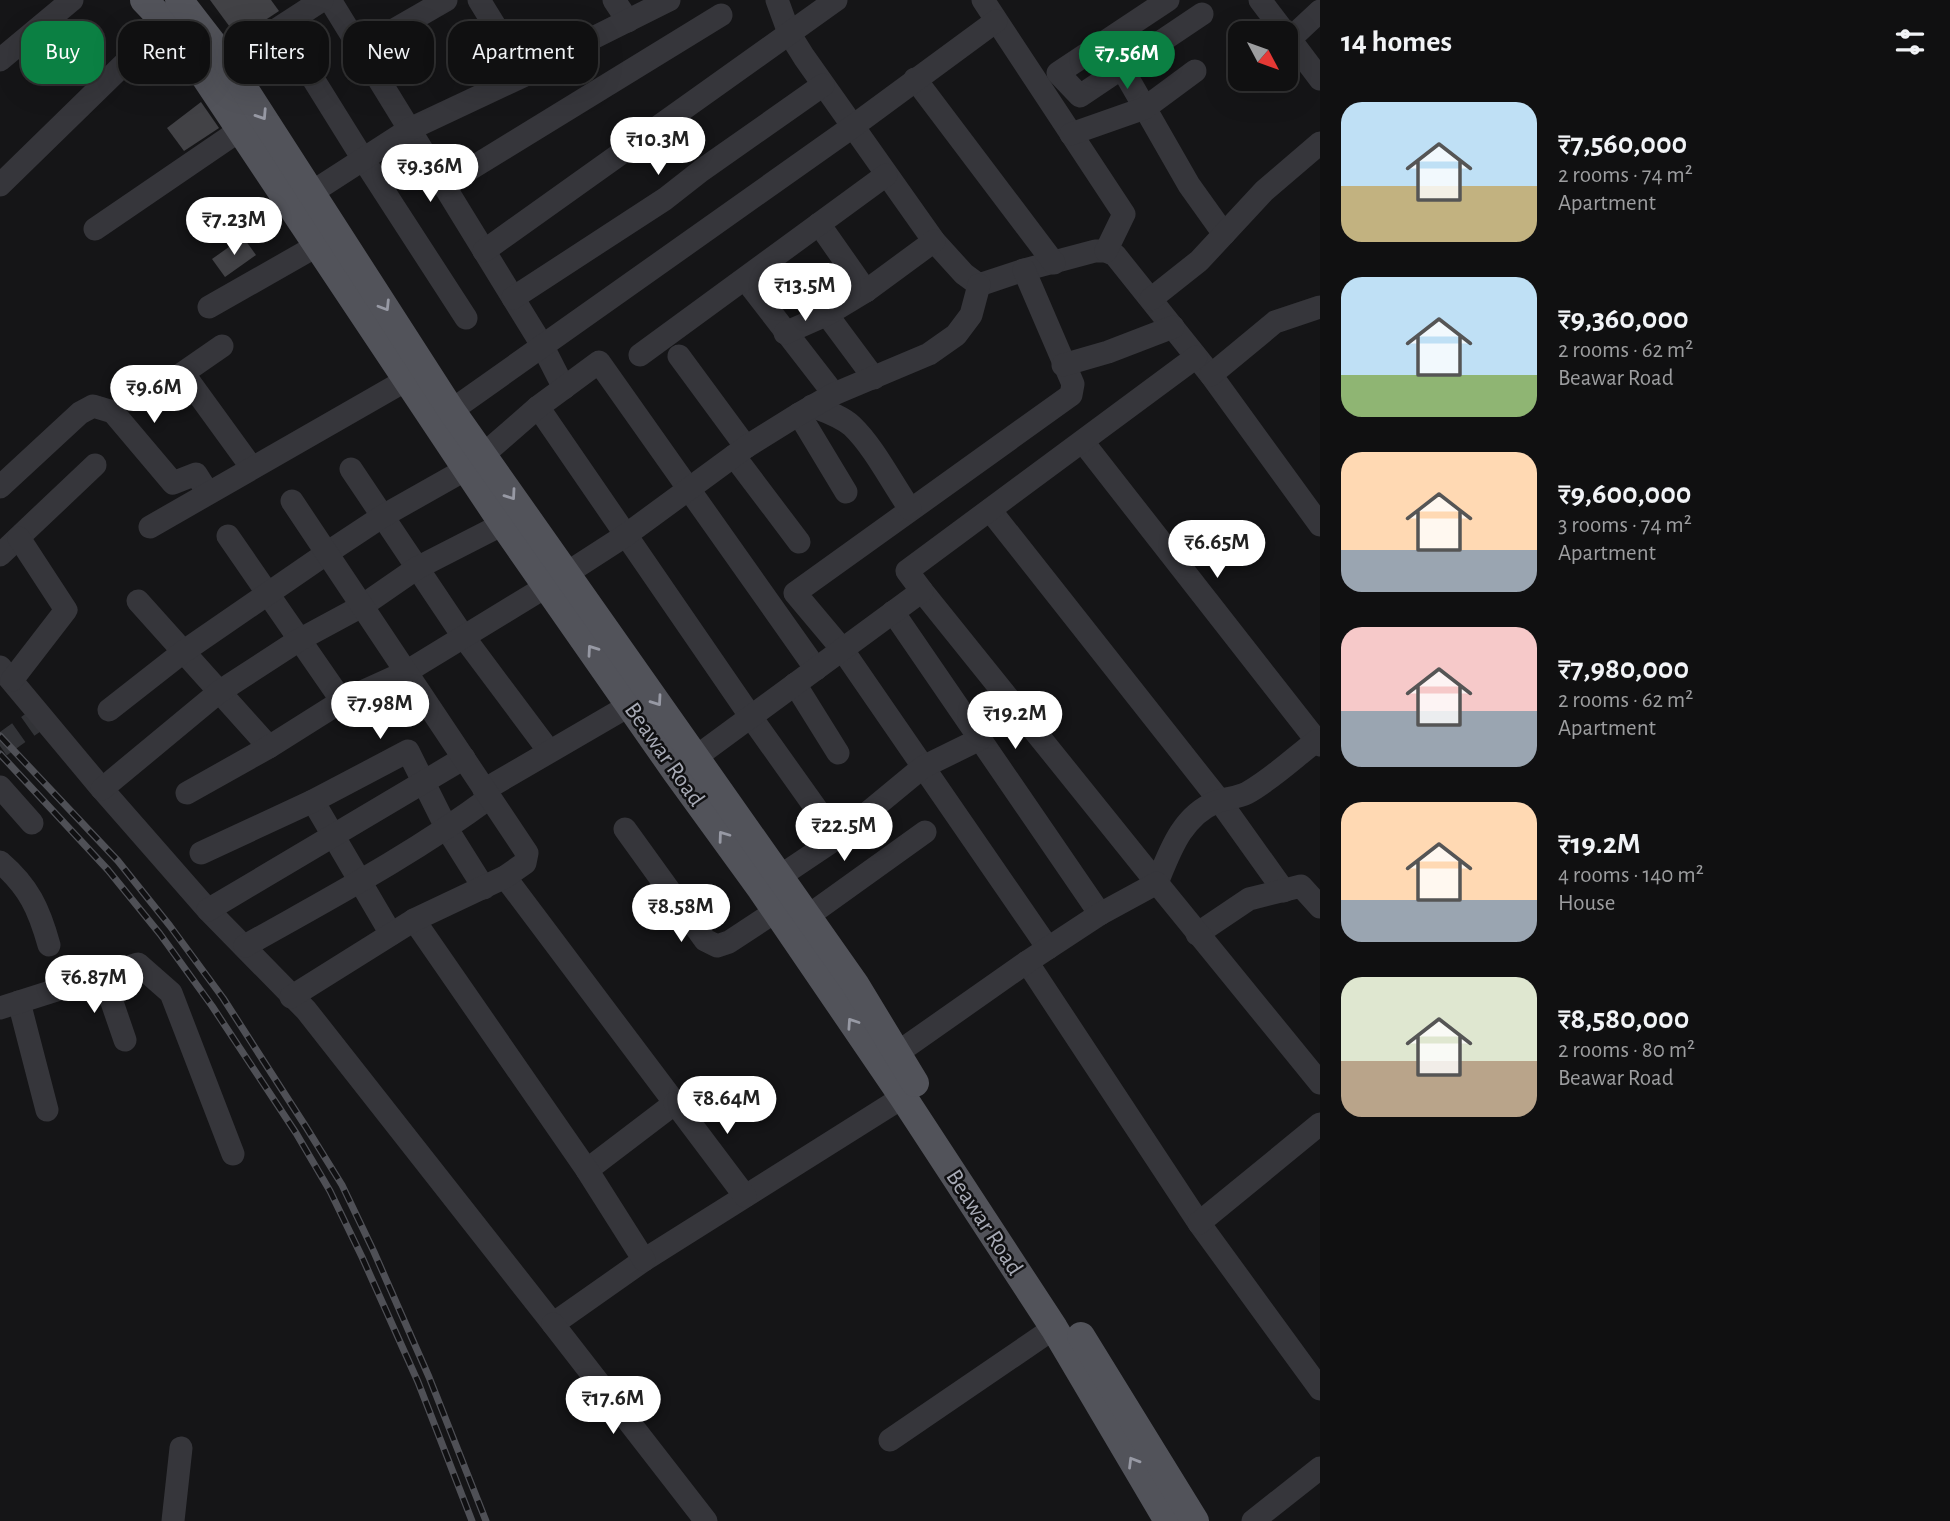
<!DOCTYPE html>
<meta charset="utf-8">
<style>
body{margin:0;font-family:"Alegreya Sans",sans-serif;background:#1e1e1f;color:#f1f3f6;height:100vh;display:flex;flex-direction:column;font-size:26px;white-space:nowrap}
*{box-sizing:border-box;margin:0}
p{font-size:23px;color:#9c9d9f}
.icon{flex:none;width:38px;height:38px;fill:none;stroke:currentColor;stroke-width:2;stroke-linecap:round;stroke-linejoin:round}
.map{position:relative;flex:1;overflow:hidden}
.panel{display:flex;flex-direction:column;background:#101011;width:630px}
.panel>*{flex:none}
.guide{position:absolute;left:21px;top:21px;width:665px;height:63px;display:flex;gap:14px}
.needle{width:46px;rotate:131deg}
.buttons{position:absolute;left:1228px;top:21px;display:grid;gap:14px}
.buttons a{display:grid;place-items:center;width:70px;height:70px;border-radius:14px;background:#101011;box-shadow:0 7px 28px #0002,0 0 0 2px #303031;font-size:35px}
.price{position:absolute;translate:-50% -60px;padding:0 16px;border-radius:24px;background:#fff;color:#222;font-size:23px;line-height:46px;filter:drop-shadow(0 2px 4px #0008)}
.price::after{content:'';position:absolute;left:50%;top:42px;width:21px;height:16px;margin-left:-10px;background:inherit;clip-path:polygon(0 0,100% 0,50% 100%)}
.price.active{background:#0b8043;color:#fff}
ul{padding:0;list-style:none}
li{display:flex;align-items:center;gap:21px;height:175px;padding:0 21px}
li span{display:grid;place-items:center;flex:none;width:196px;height:140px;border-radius:21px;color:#555}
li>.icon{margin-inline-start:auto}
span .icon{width:84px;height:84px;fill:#fffc;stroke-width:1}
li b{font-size:30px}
h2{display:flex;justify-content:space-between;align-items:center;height:84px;padding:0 21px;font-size:30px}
.chip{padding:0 24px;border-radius:21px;background:#101011;box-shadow:0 7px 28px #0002,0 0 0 2px #303031;font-size:24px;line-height:63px}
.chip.active{background:#0b8043;color:#fff}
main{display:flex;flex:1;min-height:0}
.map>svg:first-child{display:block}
</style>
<main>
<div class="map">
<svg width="1320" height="1521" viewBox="0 0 1320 1521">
<rect width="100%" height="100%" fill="#151517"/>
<g fill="#424246">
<polygon points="210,0 271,0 279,11 238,38"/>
<polygon points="201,102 219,128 184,151 167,128"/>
<polygon points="243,237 256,255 225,277 212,259"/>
</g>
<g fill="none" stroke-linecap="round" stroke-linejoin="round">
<polyline stroke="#323337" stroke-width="23" stroke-dasharray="23 11" stroke-linecap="butt" points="0,746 41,717"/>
<g stroke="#36363b" stroke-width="23">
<polyline points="330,0 542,345 564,388"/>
<polyline points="479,0 525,75"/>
<polyline points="614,0 628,21"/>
<polyline points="777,0 789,33 804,57 934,241 964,274 979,285 1024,270 1095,251 1106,251 1115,255 1211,375 1320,525"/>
<polyline points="983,0 1124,214 1106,251"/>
<polyline points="1168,0 1058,73 1080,96 1202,14"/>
<polyline points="1260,0 1285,33"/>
<polyline points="1286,34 1320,79"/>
<polyline points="1290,39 1320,11"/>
<polyline points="361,49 446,0"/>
<polyline points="0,60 72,0"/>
<polyline points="302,61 363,159 466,318"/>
<polyline points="1122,68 1189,185 1224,234"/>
<polyline points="213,71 322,0"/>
<polyline points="915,79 1054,263"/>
<polyline points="1071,134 1145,108 1195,71"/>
<polyline points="0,185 166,23"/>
<polyline points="444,185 721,15"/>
<polyline points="297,202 410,129 525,75 579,45 669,0"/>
<polyline points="819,224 866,291"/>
<polyline points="95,229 240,130"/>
<polyline points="484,251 836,0"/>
<polyline points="1024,270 1073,384 1071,395 795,593 842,649 1048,948"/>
<polyline points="799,277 874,378"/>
<polyline points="745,279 834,394"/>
<polyline points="513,298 665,199 702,170 823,85"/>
<polyline points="1151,299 1199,261 1264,191 1320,143"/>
<polyline points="209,307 318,245"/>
<polyline points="785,333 828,314 866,291 934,241"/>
<polyline points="222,346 183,373 252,468"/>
<polyline points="640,355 886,175"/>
<polyline points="679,356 746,447"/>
<polyline points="1063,365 1108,352 1173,327"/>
<polyline points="1211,375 1275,322 1320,307"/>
<path d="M812 406C825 411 841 416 852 426 874 447 892 483 910 509"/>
<polyline points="538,407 751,717 837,838"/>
<polyline points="799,414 846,492"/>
<polyline points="438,420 852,127 996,21"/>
<polyline points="1083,442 1320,745"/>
<polyline points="734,456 799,542"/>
<polyline points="351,469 463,636 549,751"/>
<polyline points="0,487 80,413 93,406 113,412 173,483 196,474 208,493"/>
<polyline points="990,510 1219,800 1284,891"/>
<polyline points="150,527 408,379"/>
<polyline points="228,536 342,701"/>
<polyline points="0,555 95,465"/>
<path d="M922 591 1157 883C1170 851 1182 816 1216 802 1226 798 1237 798 1247 793 1272 779 1294 758 1316 741"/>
<polyline points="138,601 269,747"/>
<polyline points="893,612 1100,914"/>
<polyline points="0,667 102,789 208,910 306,1010 553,1324 644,1260 903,1097"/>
<polyline points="12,680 66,610 19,538"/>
<polyline points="795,684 838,753"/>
<polyline points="109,710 183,652 327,553 383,516 468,468 538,407 599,362 816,669"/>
<polyline points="681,768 922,591 907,571 1196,357"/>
<polyline points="0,787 32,823"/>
<polyline points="102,789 219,692 299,640 362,606 417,568 503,524"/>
<polyline points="484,790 630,705"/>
<polyline points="187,793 269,747 342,701 406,672 547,586 626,535 746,447 799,414 834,394 929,354 956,335 971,315 979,285"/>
<polyline points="313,801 391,934"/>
<polyline points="625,829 705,940 717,946 729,942 776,911"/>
<polyline points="201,853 313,801 408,751 447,829 484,888"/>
<path d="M0 862C29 887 39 909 49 945"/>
<polyline points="505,877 675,1103 587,1170"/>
<polyline points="767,885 837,838 923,767 980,739"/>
<polyline points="208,910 464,758"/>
<polyline points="414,920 587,1170 644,1260"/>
<polyline points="794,926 925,832"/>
<polyline points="1197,934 1249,899 1301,886 1320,907"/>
<path d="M245 946C328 899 412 855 489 798"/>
<polyline points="1027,962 1199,1223 1320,1389"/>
<polyline points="103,976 125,1040"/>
<polyline points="291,997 414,920 505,877 525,863 527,853 292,501"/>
<polyline points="19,1002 47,1110"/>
<polyline points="0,1008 138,964 171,993 233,1154"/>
<polyline points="883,1063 1027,962 1100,914 1157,883 1320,1083"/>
<polyline points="675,1103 745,1196"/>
<polyline points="1199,1223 1320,1124"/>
<polyline points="553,1324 706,1521"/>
<polyline points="890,1440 1054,1328"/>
<polyline points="173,1521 181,1448"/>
<polyline points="1253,1521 1320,1468"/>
</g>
<g stroke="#52535a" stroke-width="28">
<polyline points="144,0 166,23 205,77 503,524 676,772 761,889 903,1097 1054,1328 1168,1521"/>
<polyline points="179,0 227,62 451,410 855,984 915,1083"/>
<polyline points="1081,1336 1195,1521"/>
</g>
<defs>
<g id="rail">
<polyline points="0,736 118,861 170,926 223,998 306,1127 342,1185 374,1252 429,1377 486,1521"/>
<polyline points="0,754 108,870 160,934 212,1006 296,1133 330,1191 362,1257 418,1382 472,1521"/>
</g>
</defs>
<use href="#rail" stroke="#4f5056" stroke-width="7"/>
<use href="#rail" stroke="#101012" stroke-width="4.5" stroke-dasharray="13" stroke-linecap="butt"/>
</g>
<defs><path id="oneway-chevron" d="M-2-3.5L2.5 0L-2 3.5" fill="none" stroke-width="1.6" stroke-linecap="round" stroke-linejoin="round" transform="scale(1.75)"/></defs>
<g stroke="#9799a4">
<use href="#oneway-chevron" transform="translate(262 115) rotate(57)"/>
<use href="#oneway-chevron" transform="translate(385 306) rotate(58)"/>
<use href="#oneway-chevron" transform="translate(511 495) rotate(55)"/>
<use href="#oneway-chevron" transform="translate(592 650) rotate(-125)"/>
<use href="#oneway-chevron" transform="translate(657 701) rotate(55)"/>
<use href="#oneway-chevron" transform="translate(723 836) rotate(-126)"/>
<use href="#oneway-chevron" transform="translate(852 1023) rotate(-124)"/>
<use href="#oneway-chevron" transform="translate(1133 1462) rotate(-121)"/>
</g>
<g text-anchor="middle" stroke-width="5" stroke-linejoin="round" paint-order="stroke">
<g font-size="24" fill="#a8abb6" stroke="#101012">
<text transform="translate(665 754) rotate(55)" y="8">Beawar Road</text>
<text transform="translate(985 1222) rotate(57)" y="8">Beawar Road</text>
</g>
</g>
</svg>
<div class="buttons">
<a><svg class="needle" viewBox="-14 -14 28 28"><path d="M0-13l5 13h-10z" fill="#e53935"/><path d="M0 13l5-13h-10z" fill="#9c9d9f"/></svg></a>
</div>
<b class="price active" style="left:1127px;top:91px">₹7.56M</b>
<b class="price" style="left:658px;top:177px">₹10.3M</b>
<b class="price" style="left:430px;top:204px">₹9.36M</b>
<b class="price" style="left:234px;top:257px">₹7.23M</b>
<b class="price" style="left:805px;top:323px">₹13.5M</b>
<b class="price" style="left:154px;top:425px">₹9.6M</b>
<b class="price" style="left:1217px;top:580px">₹6.65M</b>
<b class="price" style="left:380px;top:741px">₹7.98M</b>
<b class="price" style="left:1015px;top:751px">₹19.2M</b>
<b class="price" style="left:844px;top:863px">₹22.5M</b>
<b class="price" style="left:681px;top:944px">₹8.58M</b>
<b class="price" style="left:94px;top:1015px">₹6.87M</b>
<b class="price" style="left:727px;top:1136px">₹8.64M</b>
<b class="price" style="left:613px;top:1436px">₹17.6M</b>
<div class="guide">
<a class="chip active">Buy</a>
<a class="chip">Rent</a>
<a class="chip">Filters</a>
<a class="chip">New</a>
<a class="chip">Apartment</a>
</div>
</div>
<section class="panel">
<h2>14 homes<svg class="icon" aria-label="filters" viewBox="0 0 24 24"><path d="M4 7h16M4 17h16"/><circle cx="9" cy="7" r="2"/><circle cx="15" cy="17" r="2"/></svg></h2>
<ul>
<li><span style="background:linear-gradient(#bfe0f5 60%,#c2b280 0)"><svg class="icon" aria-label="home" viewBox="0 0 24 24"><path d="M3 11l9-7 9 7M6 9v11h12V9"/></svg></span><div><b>₹7,560,000</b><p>2 rooms · 74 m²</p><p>Apartment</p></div></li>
<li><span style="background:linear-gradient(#bfe0f5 70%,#8fb573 0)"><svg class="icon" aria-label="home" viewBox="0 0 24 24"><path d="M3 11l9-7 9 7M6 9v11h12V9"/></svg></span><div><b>₹9,360,000</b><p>2 rooms · 62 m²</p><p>Beawar Road</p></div></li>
<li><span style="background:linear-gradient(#ffd9b3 70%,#9aa5b1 0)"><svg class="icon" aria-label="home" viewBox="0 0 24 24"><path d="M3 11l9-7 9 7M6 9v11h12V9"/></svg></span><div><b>₹9,600,000</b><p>3 rooms · 74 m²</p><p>Apartment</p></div></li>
<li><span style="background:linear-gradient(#f6c9c9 60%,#9aa5b1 0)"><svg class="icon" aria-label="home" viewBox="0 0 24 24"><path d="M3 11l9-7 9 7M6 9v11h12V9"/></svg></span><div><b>₹7,980,000</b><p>2 rooms · 62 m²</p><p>Apartment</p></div></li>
<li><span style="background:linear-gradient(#ffd9b3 70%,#9aa5b1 0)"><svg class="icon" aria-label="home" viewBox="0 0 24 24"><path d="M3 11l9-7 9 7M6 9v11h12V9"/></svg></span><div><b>₹19.2M</b><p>4 rooms · 140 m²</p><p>House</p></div></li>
<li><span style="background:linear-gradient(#dfe7d0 60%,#b9a48a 0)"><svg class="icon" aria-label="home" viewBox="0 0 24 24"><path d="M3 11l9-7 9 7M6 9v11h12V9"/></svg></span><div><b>₹8,580,000</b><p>2 rooms · 80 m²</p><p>Beawar Road</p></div></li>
</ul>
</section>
</main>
